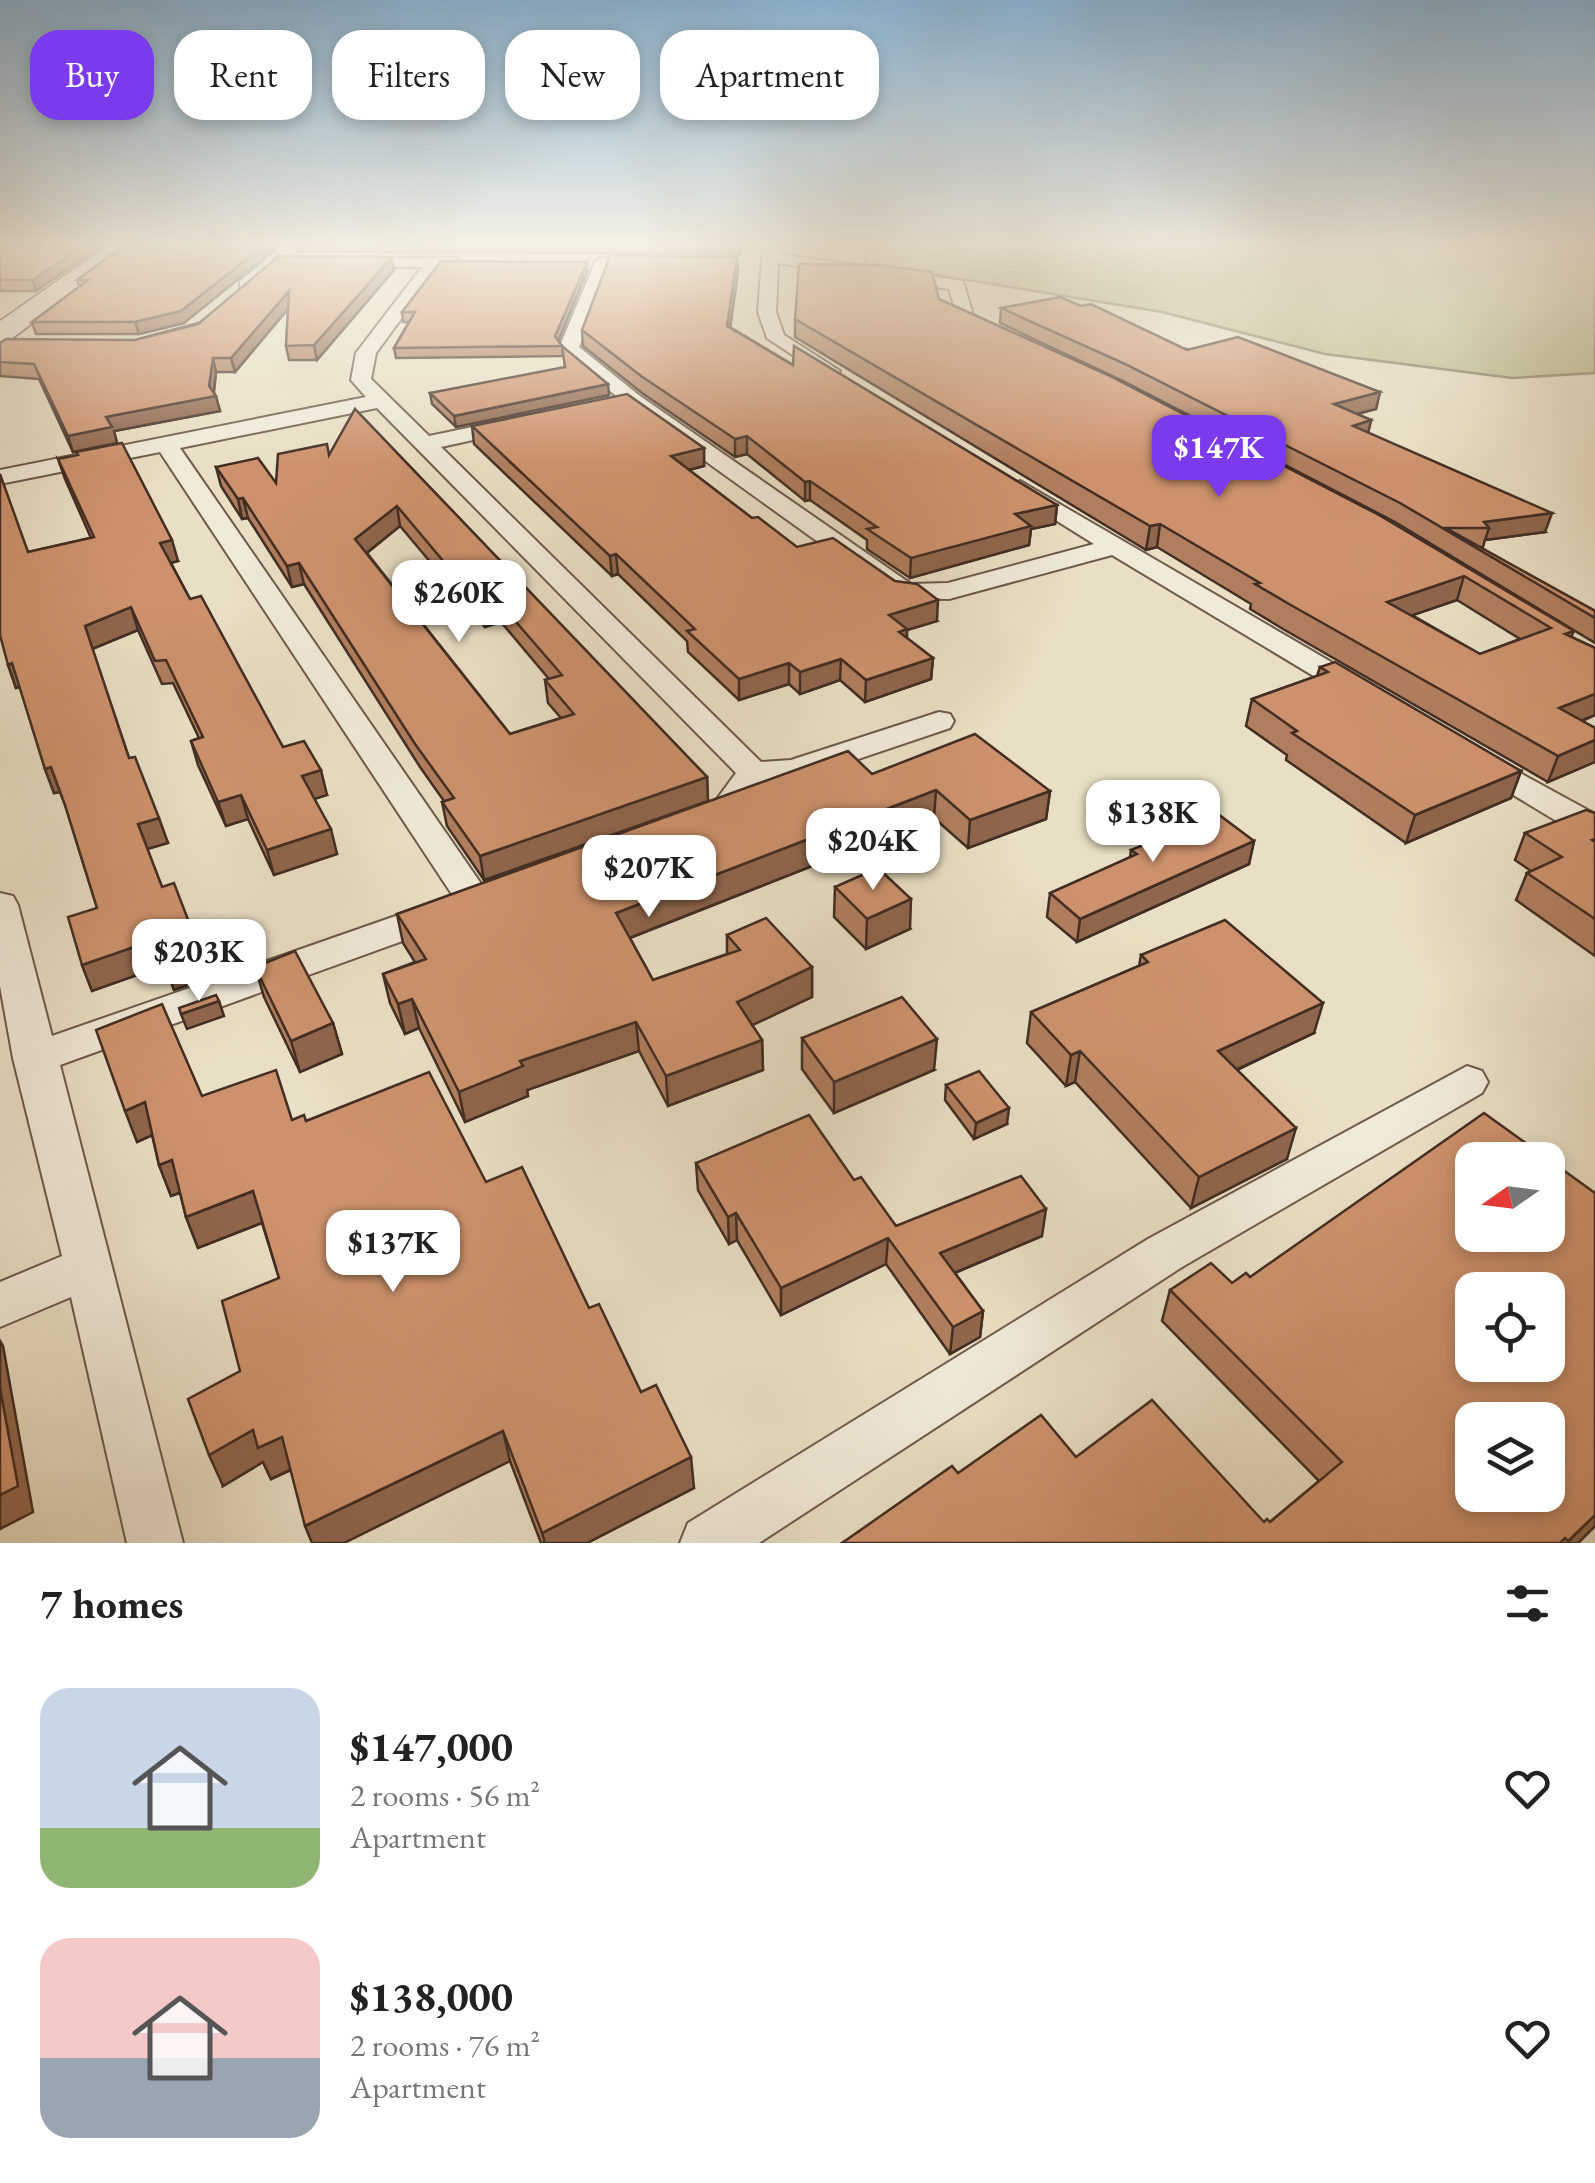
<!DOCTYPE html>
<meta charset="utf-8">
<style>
body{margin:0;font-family:"EB Garamond",serif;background:#f6f6f6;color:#222;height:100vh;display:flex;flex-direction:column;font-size:38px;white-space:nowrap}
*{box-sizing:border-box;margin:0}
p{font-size:32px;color:#767676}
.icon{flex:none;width:55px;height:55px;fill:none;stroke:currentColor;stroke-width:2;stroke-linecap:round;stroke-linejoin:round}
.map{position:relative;height:1543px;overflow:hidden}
.drawer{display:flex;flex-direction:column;background:#fff;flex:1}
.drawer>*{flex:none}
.banner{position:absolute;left:30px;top:30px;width:1000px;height:90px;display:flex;gap:20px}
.needle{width:65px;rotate:256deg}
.tools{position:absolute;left:1455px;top:1142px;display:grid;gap:20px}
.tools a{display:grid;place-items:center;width:110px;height:110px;border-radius:20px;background:#fff;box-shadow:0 5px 15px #0003;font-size:50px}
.price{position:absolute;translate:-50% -85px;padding:0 22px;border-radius:20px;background:#fff;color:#222;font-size:32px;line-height:65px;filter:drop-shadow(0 2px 5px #0008)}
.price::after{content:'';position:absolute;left:50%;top:60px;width:30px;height:22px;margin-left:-15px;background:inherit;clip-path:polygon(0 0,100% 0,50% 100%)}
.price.on{background:#7c3aed;color:#fff}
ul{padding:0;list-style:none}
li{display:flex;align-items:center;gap:30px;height:250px;padding:0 40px}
li span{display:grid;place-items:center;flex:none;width:280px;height:200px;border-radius:30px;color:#555}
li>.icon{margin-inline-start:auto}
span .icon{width:120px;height:120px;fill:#fffc;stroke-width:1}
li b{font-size:42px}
h2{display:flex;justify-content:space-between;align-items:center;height:120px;padding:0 40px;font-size:42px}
.pill{padding:0 35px;border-radius:30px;background:#fff;box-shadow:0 5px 15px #0003;font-size:35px;line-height:90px}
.pill.on{background:#7c3aed;color:#fff}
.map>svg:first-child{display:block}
</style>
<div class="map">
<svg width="1595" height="1543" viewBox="0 0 1595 1543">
<rect width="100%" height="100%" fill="#e9dfc4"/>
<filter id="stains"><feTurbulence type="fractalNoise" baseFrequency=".002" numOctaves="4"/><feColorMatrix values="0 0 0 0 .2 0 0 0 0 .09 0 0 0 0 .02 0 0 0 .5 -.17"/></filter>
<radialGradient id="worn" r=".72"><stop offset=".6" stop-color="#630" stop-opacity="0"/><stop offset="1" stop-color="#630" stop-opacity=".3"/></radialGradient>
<polygon fill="#bec08f" stroke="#807659" stroke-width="2.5" points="866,247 1595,247 1595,373 1512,378 1325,354 1162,312 865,263"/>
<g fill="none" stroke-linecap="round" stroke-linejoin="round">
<defs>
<g id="street">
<polygon points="281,247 299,247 252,289 240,289 240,281"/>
<polygon points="763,247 779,247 779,254 963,281 973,315 1007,334 998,340 959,322 949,289 778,263 776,312 784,335 840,371 837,375 823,375 767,338 758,312"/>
<polygon points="603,257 611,262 579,347 640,396 911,584 948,583 1094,544 1012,493 1008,488 1020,481 1369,684 1373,690 1369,696 1347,696 1112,555 949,599 896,598 626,404 562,352 559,348 595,262"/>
<path d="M343 258H456V266L439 267 376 353 371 379 429 436 516 418 524 419 527 424 524 429 441 447 761 762 791 760 939 712 950 714 954 721 950 728 805 777 763 781C746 806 732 832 698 823L693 816 698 809 714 803 736 773 377 408 180 448 493 901 488 910 60 1065 183 1543H127L71 1297 0 1327V1282L62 1256 13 1058 0 986V893L13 896 18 905 52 1036 453 896 160 452 0 484V470L366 397 351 380 356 353 422 267 349 266 341 261Z"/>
<polygon points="1478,750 1595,814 1595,840 1583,837 1467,767 1462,760 1467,753"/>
<polygon points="1467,1066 1482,1071 1488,1082 1482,1093 1182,1267 759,1543 680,1543 688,1523 1148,1239"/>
</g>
<polygon id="secondary" points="106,247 133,247 10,340 0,342 0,321"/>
</defs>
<use href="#street" stroke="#6c5a4b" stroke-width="4"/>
<use href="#secondary" stroke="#422d23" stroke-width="3"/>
<use href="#street" fill="#f1ead9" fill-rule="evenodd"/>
<use href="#secondary" fill="#f1ead9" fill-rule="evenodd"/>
</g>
<g fill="#b07e5e" stroke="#422d23" stroke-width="2.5" fill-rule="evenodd">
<polygon points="0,247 100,247 36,291 0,291"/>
<polygon points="122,247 184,323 139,334 36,334 32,322 79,287 77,280"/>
<polygon points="297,247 741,247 740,254 298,251"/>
<polygon points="737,257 738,272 730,327 793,365 1057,505 1055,524 1031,529 1029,545 910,578 867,549 867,540 810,500 805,501 747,454 735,457 642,393 583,346 582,330"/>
<polygon points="587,262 587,271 558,341 562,346 563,356 396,358 394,348 409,322 403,322 402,312"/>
<polygon points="394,270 317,360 289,360 286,346 288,309 235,372 216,372 214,393 220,411 114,431 117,443 73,452 39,379 0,376 0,343 135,340"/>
<path d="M939 299 1574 631 1571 637 1595 648V715L1582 721 1595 728V762L1548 782 1283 629 1250 609 1251 604 1157 547 1146 550 795 337V319ZM1457 600 1520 639 1480 654 1412 615Z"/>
<polygon points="1001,308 1380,392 1376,409 1357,414 1371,420 1368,433 1545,532 1485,540 1483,547 1479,547 1595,611 1595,643 1395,522 1123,381 1000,323"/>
<polygon points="430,393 609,395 456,427 432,404"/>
<path d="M355 409 707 777 708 801 484 880 447 826 442 802 444 801 420 767 304 584 292 587 248 518 242 519 221 486 216 467 276 483 330 454ZM400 526 485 627 501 622 549 679 545 680 548 703 561 718 510 734 367 553Z"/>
<polygon points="472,426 704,448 704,466 689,470 752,518 797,547 937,621 907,630 907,638 933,658 931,679 865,702 840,680 800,694 789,684 739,700 688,652 687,641 618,574 612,576 474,444"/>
<polygon points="58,459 178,561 171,563 190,599 283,747 327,795 314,799 337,854 274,875 248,819 226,826 198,765 191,741 199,738 173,683 162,684 138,630 92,649 129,758 168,843 147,849 162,887 200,951 209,977 174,990 165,965 92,991 82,965 97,908 65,805 60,792 54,793 45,769 20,687 16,688 8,665 28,552 91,538 65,479"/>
<polygon points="1320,667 1521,771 1511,798 1406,843 1286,760 1287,755 1246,726 1252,699 1317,676"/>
<polygon points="872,774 1050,791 1046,819 968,848 934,818 630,938 653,980 727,954 727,935 812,967 812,997 752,1025 762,1040 763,1070 668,1106 639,1051 527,1090 528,1096 465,1122 419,1028 405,1034 390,1003 383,974 415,962 403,943 397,914"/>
<polygon points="1595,813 1595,956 1516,900 1527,873 1531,871 1515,860 1525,833"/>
<polygon points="1254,841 1249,864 1077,942 1047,917 1050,893 1130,858 1131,850"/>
<polygon points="835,887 910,929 866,949 834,917"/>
<polygon points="1141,955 1314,1033 1237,1070 1287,1159 1191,1208 1075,1082 1066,1086 1027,1043 1031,1012 1139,966"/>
<polygon points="255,967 333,1023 342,1054 300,1072 264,997"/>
<polygon points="802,1038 934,1070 834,1113 802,1069"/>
<polygon points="946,1085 1007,1124 974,1139 945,1100"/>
<polygon points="202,1096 292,1120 306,1121 486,1182 589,1308 641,1392 694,1488 587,1543 541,1543 510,1461 291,1470 271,1479 263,1462 223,1486 240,1371 279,1278 262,1223 198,1248 186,1217 180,1193 171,1196 159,1165 152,1135 137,1142"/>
<polygon points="696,1163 854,1180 896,1226 1042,1236 955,1273 983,1311 980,1337 950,1354 886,1264 781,1315 737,1240 729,1244 698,1190"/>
<polygon points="1595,1193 1595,1526 1578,1543 842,1543 958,1473 1076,1457 1264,1522 1270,1522 1319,1481 1162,1321 1170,1290 1232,1283 1250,1277"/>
</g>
<g fill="#90664c" stroke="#422d23" stroke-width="2.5">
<polygon points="81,247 100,247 36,291 33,280"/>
<polygon points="262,247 278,247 184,323 139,334 135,322"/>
<polygon points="392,257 394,270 317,360 314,345"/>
<polygon points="737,257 738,272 728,342 727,326"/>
<polygon points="587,262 587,271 556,347 555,336"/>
<polygon points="289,291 292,304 235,372 231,358"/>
<polygon points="213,358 216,372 213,396 216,396 220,411 114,431 117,443 73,452 68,436 106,417 209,386"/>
<polygon points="608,384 609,395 456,427 454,416"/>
<polygon points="1380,392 1376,409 1330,421 1334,404"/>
<polygon points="1371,420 1367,438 1353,426"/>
<polygon points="747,436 747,454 735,457 735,439"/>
<polygon points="704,448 704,466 672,474 671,456"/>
<polygon points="810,481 810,500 805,501 805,482"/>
<polygon points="243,498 248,518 242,519 238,499"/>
<polygon points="1057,505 1055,524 1031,529 1029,545 910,578 911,558 1015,514"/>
<polygon points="397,506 400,526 359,559 355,539"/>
<polygon points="1552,513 1545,532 1485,540 1489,528 1484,522"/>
<polygon points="1160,524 1157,547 1146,550 1150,526"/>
<polygon points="172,540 178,561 167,564 160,543"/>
<polygon points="616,554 618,574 612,576 610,556"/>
<polygon points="299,563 304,584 292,587 287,566"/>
<polygon points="1464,576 1457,600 1381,626 1387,602"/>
<polygon points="938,600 937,621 907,630 906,650 889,615"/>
<polygon points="498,601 501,622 485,627 481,606"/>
<polygon points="131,607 138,630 92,649 85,626"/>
<polygon points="933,658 931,679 865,702 866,680"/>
<polygon points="841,659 840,680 800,694 800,672"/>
<polygon points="12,663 21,686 16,688 8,665"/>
<polygon points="789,663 789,684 739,700 739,679"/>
<polygon points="1595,694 1595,715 1549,734 1559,708"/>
<polygon points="1595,740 1595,762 1548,782 1558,756"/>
<polygon points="51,767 60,792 54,793 45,769"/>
<polygon points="321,770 327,795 308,801 302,776"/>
<polygon points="1521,771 1511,798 1406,843 1415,815"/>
<polygon points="707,777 708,801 484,880 480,856"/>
<polygon points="936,790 934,818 619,942 616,913"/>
<polygon points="1050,791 1046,819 968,848 970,820"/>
<polygon points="241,795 248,819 226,826 218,802"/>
<polygon points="159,818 168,843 147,849 138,824"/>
<polygon points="331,829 337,854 274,875 267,850"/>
<polygon points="1254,841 1249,864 1077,942 1080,919"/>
<polygon points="911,899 910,929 866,949 867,919"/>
<polygon points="157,939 200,951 209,977 174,990 165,965 92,991 82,965"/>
<polygon points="812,967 812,997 738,1032 737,1002"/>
<polygon points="412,999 419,1028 405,1034 398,1004"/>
<polygon points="219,1001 224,1016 187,1029 181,1014"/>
<polygon points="1323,1003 1314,1033 1210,1082 1218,1051"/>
<polygon points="636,1022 639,1051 527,1090 528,1096 465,1122 459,1092 520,1061"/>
<polygon points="333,1023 342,1054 300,1072 291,1041"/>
<polygon points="937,1039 934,1070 834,1113 834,1082"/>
<polygon points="762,1040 763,1070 668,1106 666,1076"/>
<polygon points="1080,1051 1075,1082 1066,1086 1071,1055"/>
<polygon points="145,1102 157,1133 137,1142 125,1111"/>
<polygon points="1009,1108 1007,1124 974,1139 976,1123"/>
<polygon points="1296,1128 1287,1159 1191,1208 1199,1177"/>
<polygon points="172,1160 184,1191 171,1196 159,1165"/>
<polygon points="253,1191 264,1222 198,1248 186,1217"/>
<polygon points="1046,1209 1042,1236 937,1280 940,1253"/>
<polygon points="736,1213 737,1240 729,1244 728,1217"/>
<polygon points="888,1238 886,1264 781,1315 781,1288"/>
<polygon points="983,1311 980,1337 950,1354 953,1327"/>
<polygon points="0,1341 3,1346 33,1512 0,1529"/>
<polygon points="253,1430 282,1437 294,1468 271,1479 263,1462 223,1486 209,1455"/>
<polygon points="503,1431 510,1461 344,1543 312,1543 305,1526"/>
<polygon points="691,1457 694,1488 587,1543 545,1543 542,1533"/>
<polygon points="1595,1515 1595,1526 1578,1543 1567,1543"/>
</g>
<g fill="#cd926d" stroke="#422d23" stroke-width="2.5" fill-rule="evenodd">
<polygon points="0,247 81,247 33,280 0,280"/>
<polygon points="122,247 262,247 181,311 135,322 32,322 88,280 77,280"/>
<polygon points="279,256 392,257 314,345 286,346 289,291 231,358 213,358 209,386 216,396 106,417 112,427 68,436 34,364 0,362 0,343 6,339 135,340 198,324"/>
<polygon points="610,256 737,257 727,326 793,365 794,346 1057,505 1015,514 1031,526 911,558 867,529 877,527 810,481 805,482 747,436 735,439 641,376 582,330"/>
<polygon points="441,261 587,262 555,336 562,346 394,348 415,312 402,312"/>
<path d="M799 264 880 265 932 272 939 299 1108 375 1379 515 1574 631 1565 634 1595 648V694L1559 708 1595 728V740L1558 756 1289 604 1255 584 1260 583 1160 524 1150 526 795 319ZM1464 576 1551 628 1480 654 1387 602Z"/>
<polygon points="1060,297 1081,306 1091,304 1187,350 1238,337 1380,392 1334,404 1371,420 1353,426 1552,513 1484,522 1489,528 1446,528 1595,611 1595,618 1400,503 1125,364 1001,308"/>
<polygon points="562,346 608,384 454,416 430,393 565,367"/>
<polygon points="627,394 704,448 671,456 752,518 758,517 797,547 833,538 895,581 917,584 938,600 889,615 907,629 899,632 933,658 866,680 841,659 800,672 789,663 739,679 687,631 695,629 616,554 610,556 472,426"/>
<path d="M355 409 707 777 480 856 442 802 454 798 415 744 299 563 287 566 243 498 238 499 216 467 258 458 276 483 278 454 327 444 329 455ZM397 506 481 606 498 601 562 675 545 680 574 714 510 734 355 539Z"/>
<polygon points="122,443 172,540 160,543 190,599 201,596 283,747 304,741 321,770 302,776 331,829 267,850 241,795 218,802 191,741 203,737 166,660 155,661 131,607 85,626 129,758 135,757 159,818 138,824 162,887 174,883 200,951 165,964 157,939 82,965 68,917 97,908 65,805 51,767 45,769 12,663 8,665 0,635 0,474 28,552 94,537 58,459 78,455 76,452"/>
<polygon points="1335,662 1521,771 1415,815 1292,733 1297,731 1252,699 1328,672 1320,667"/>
<polygon points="975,734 1050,791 970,820 936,790 616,913 653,980 740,950 727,935 766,918 812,967 737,1002 762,1040 666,1076 636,1022 520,1061 523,1066 459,1092 412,999 398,1004 383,974 426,959 397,914 848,751 872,774"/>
<polygon points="1586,810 1595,813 1595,839 1592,840 1595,842 1595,919 1527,873 1562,857 1525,833"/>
<polygon points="1218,814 1254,841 1080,919 1050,893 1137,854 1131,850"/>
<polygon points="878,868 911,899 867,919 835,887"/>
<polygon points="1225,920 1323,1003 1218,1051 1296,1128 1199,1177 1080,1051 1071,1055 1031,1012 1148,962 1141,955"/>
<polygon points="295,951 333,1023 291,1041 255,967"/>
<polygon points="216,995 219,1001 181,1014 179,1008"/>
<polygon points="902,997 937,1039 834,1082 802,1038"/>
<polygon points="162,1004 202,1096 276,1070 292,1120 304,1115 306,1121 429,1072 486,1182 522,1167 589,1308 599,1304 641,1392 656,1385 691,1457 542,1533 503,1431 305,1526 282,1437 258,1448 253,1430 209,1455 188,1399 240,1371 222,1301 279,1278 253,1191 186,1217 172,1160 159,1165 145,1102 125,1111 96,1030"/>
<polygon points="979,1071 1009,1108 976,1123 946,1085"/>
<path d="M1484 1113 1595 1193V1515L1568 1541 1565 1538 1560 1543H842L952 1466 958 1473 1041 1415 1076 1457 1152 1400 1264 1522 1267 1519 1270 1522 1342 1462 1170 1290 1211 1263 1232 1283 1246 1273 1250 1277ZM1472 1160H1548V1235H1472ZM1472 1290H1548V1365H1472ZM1472 1420H1548V1495H1472Z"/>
<polygon points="809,1115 854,1180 861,1177 896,1226 1021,1176 1046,1209 940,1253 983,1311 953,1327 888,1238 781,1288 736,1213 728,1217 696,1163"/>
<polygon points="0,1388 18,1486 0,1495"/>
</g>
<linearGradient id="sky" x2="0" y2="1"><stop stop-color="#8ab6d8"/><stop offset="0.53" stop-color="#f5f1e4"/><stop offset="1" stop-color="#f5f1e4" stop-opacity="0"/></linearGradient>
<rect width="1595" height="463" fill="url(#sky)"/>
<rect width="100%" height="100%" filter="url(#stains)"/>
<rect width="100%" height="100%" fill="url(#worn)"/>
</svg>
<div class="tools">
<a><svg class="needle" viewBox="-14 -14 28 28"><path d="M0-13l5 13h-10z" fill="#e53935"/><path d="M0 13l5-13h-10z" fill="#767676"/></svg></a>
<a><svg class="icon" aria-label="locate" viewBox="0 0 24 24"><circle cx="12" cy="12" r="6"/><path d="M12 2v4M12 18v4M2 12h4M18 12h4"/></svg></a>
<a><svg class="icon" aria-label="layers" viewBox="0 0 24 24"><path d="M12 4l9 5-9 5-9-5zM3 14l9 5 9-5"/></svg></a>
</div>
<b class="price on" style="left:1219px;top:500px">$147K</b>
<b class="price" style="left:459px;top:645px">$260K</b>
<b class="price" style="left:1153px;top:865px">$138K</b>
<b class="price" style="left:873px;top:893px">$204K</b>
<b class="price" style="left:649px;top:920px">$207K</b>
<b class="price" style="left:199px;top:1004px">$203K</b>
<b class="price" style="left:393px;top:1295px">$137K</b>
<div class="banner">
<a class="pill on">Buy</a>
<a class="pill">Rent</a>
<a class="pill">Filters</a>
<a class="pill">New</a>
<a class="pill">Apartment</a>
</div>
</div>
<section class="drawer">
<h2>7 homes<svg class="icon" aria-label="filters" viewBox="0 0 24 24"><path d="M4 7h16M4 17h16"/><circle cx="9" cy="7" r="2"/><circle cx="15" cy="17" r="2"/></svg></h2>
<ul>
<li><span style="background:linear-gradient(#c9d6e8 70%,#8fb573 0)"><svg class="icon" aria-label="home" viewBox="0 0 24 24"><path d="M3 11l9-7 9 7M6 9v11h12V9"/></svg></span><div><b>$147,000</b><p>2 rooms · 56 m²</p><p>Apartment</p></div><svg class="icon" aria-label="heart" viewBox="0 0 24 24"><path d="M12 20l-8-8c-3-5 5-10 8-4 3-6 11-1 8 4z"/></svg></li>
<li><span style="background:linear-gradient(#f6c9c9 60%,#9aa5b1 0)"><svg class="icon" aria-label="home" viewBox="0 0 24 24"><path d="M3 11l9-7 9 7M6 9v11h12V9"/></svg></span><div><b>$138,000</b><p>2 rooms · 76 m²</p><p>Apartment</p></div><svg class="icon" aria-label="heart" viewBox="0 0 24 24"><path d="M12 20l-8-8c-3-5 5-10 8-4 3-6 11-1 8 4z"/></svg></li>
</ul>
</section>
